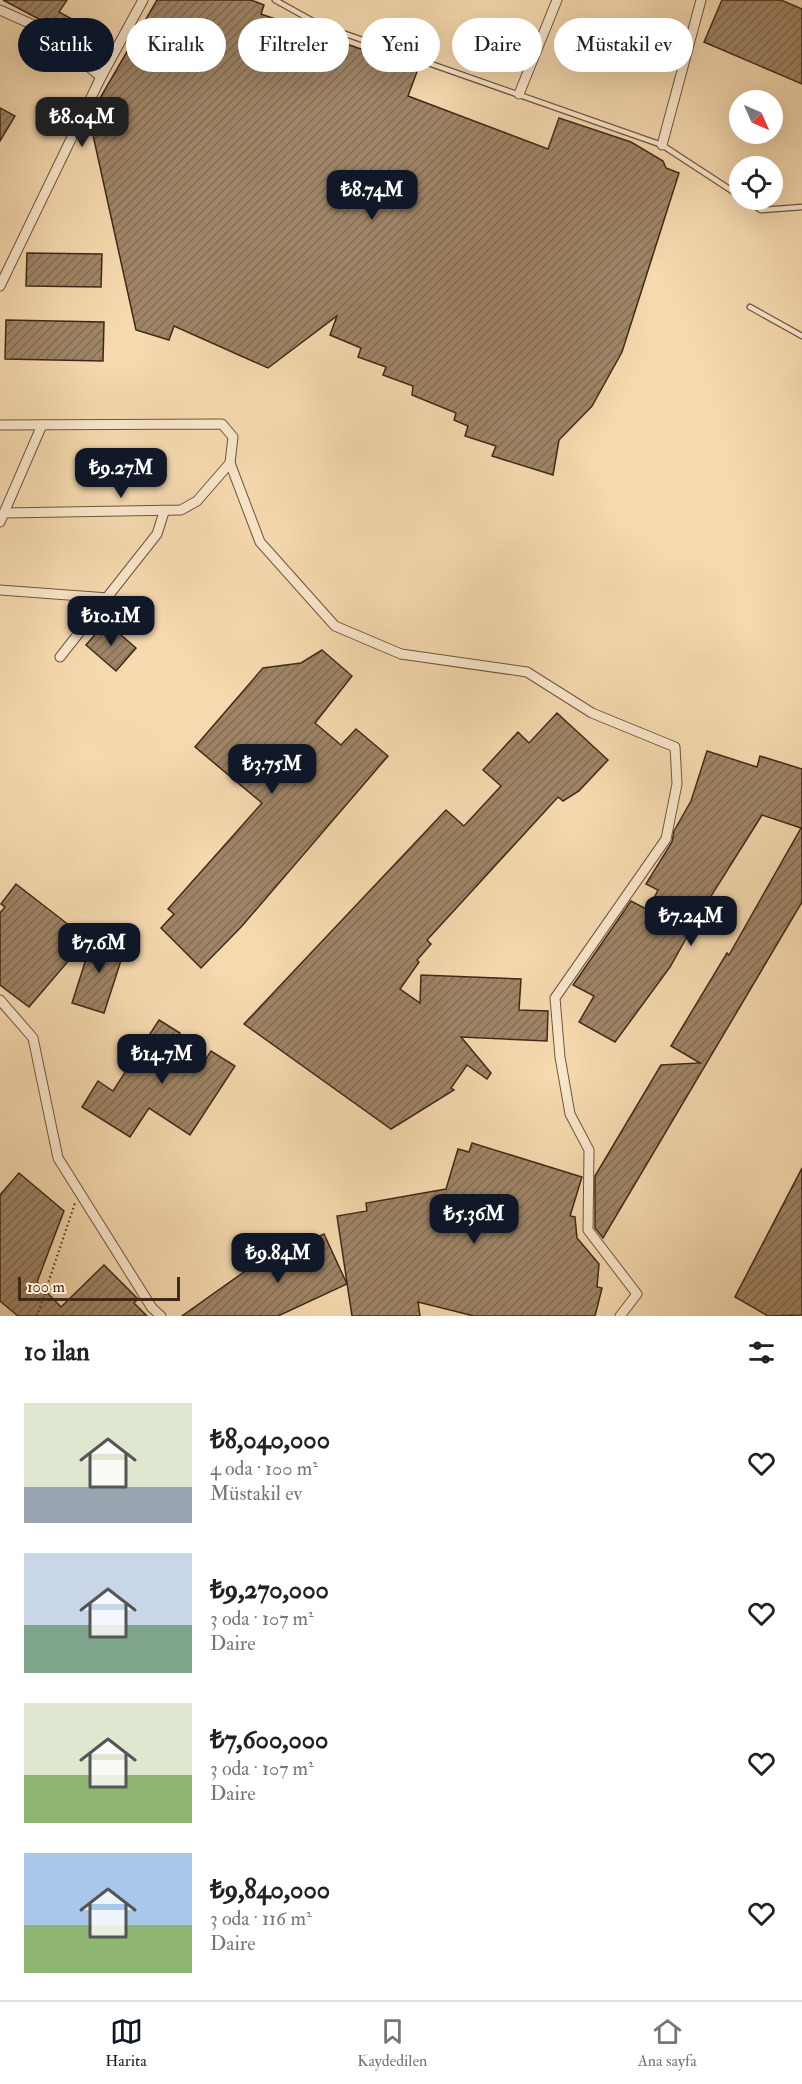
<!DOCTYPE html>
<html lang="tr">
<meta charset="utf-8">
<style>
body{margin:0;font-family:"IM FELL Double Pica",serif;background:#f2f2f2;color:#222;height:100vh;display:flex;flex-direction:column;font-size:22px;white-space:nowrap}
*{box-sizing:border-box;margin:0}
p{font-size:20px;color:#767676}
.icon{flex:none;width:33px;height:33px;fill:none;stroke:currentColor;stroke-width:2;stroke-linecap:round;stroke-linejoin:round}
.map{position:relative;height:1316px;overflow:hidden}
.panel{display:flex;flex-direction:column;background:#fff;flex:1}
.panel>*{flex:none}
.top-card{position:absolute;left:18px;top:18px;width:766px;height:54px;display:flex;gap:12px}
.needle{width:39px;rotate:135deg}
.controls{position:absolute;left:729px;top:90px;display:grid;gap:12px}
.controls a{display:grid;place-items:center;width:54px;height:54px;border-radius:50%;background:#fff;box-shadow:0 6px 24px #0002;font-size:30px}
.scale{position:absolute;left:18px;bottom:15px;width:162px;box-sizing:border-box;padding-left:6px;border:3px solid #402919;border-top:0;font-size:16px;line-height:21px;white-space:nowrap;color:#402919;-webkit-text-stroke:4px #f9e6cb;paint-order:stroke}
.price{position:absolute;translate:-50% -51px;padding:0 14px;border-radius:12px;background:#111827;color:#fff;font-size:20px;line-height:39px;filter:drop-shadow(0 2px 3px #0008)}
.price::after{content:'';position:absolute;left:50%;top:36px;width:18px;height:14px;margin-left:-9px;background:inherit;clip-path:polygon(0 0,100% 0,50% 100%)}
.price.current{background:#222;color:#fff}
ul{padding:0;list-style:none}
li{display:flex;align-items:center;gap:18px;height:150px;padding:0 24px}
li span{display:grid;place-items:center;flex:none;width:168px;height:120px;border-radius:0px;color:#555}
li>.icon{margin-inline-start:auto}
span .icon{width:72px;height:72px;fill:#fffc;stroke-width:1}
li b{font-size:26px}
h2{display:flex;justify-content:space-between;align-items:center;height:72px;padding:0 24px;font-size:26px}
.pill{padding:0 21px;border-radius:27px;background:#fff;box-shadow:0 6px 24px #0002;font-size:21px;line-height:54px}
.pill.current{background:#111827;color:#fff}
.tab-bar{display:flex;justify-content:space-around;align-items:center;height:84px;border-top:2px solid #e0e0e0;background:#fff;font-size:16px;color:#767676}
.tab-bar a{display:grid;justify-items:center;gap:3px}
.tab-bar .current{color:#111827}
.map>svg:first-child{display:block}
</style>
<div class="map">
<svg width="802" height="1316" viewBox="0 0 802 1316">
<defs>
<pattern id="building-hatch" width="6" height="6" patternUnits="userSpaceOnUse" patternTransform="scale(1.5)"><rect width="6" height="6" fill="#9f8567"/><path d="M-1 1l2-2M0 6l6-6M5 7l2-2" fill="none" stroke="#836d54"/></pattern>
</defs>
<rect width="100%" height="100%" fill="#f6d9af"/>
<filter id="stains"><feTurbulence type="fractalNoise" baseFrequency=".00333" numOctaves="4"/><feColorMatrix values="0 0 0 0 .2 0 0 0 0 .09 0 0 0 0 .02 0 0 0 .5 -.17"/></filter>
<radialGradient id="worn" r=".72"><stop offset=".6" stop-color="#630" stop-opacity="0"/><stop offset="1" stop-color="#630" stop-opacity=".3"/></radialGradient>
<g fill="url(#building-hatch)" stroke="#402919" stroke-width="1.5">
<polygon points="3,0 67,0 59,12 81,24 71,42 50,25"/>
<polygon points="157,0 251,0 264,5 261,14 418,69 408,96 548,149 559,118 631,142 663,161 666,168 679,173 622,352 592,406 559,440 553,475 492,456 496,446 465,436 468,426 454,420 456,413 412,395 413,386 383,375 386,367 358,357 361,348 330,335 337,316 268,368 174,326 169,340 136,330 89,117"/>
<polygon points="722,0 781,0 802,9 802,84 704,42"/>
<polygon points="0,108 15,116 0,141"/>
<polygon points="27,253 102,254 101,287 26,286"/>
<polygon points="6,320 104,322 103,361 5,359"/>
<polygon points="106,622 136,648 116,671 86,645"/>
<polygon points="322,650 352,676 315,723 341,745 356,729 388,756 242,926 201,968 161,928 174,914 168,909 262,803 195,747 263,668 301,663"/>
<polygon points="557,713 608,760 579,791 563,801 558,797 427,940 431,944 417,960 419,962 400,989 420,1003 421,975 521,979 519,1010 548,1011 547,1041 461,1037 491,1073 487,1079 467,1065 451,1088 454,1090 391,1129 244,1024 446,810 464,826 501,786 483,770 518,732 529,743"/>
<polygon points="707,751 757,767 760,756 802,769 802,902 603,1238 595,1228 595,1176 661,1065 700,1063 671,1046 727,953 729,955 801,828 762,815 701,912 670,967 615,1042 579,1022 594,996 573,985 631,901 648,910 658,890 646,884 672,842 674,831 691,801"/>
<polygon points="16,884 87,939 29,1007 0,985 0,913 5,907 1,904"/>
<polygon points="94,934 126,945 104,1013 72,1003"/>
<polygon points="159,1020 180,1033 176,1039 206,1059 211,1051 235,1066 190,1135 149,1108 130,1137 82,1107 98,1081 113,1091"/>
<polygon points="472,1143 582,1177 570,1216 575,1217 577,1238 599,1264 597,1287 602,1288 595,1316 474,1316 418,1302 420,1316 352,1316 337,1216 367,1211 366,1203 446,1189 458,1149 469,1152"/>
<polygon points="802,1168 802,1315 768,1316 735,1297"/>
<polygon points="19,1173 64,1211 37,1282 61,1307 104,1265 138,1299 134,1303 147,1316 18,1316 0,1301 0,1195"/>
<polygon points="324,1234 347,1284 278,1316 182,1316 251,1267"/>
</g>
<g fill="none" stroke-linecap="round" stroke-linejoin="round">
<defs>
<g id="service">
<polyline points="275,0 320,25 662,145 740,196"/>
<polyline points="745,200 761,210 802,207"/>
<polyline points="750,307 802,336"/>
</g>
<g id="minor">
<polyline points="0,10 47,31 101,77"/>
<polyline points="519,94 557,0"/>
<polyline points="662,145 701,0"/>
<polyline points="0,286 101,77 143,0"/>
<polyline points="0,425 222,424 233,437 230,463 260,542 335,626 401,654 527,672 592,713 675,747 677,784 666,839 555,998 560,1057 570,1114 589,1150 588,1230 637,1294 620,1316"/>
<polyline points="4,513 181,510 197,501 230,463"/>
<polyline points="0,522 42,425"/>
<polyline points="0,590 108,598"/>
<polyline points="60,657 157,534 164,512"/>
<polyline points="0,1000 33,1038 58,1158 152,1308 161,1316"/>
</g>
</defs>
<use href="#service" stroke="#6e553e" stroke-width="7"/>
<use href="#minor" stroke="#6e553e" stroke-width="11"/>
<polyline stroke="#402919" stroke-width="2" stroke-dasharray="1.5 3" stroke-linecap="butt" points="37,1316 75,1203"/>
<use href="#service" stroke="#f9e6cb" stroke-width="4.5"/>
<use href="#minor" stroke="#f9e6cb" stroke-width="9"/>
</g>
<rect width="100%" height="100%" filter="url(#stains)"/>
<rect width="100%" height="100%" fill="url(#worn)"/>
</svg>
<div class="controls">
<a><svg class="needle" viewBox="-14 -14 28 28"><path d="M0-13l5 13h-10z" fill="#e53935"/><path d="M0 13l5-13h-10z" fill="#767676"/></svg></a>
<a><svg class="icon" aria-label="locate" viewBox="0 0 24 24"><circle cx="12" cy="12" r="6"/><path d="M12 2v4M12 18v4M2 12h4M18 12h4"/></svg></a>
</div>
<div class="scale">100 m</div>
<b class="price current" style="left:82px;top:148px">₺8.04M</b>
<b class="price" style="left:372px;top:221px">₺8.74M</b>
<b class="price" style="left:121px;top:499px">₺9.27M</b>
<b class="price" style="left:111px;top:647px">₺10.1M</b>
<b class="price" style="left:272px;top:795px">₺3.75M</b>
<b class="price" style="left:691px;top:947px">₺7.24M</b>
<b class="price" style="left:99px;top:974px">₺7.6M</b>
<b class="price" style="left:162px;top:1085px">₺14.7M</b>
<b class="price" style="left:474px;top:1245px">₺5.36M</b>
<b class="price" style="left:278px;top:1284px">₺9.84M</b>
<div class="top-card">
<a class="pill current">Satılık</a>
<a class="pill">Kiralık</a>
<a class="pill">Filtreler</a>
<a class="pill">Yeni</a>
<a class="pill">Daire</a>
<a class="pill">Müstakil ev</a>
</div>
</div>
<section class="panel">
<h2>10 ilan<svg class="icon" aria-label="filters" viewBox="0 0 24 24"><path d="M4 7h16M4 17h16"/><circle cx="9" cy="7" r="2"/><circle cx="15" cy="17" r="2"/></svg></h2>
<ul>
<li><span style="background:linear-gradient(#dfe7d0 70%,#9aa5b1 0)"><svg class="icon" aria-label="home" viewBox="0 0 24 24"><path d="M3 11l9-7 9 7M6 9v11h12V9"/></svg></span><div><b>₺8,040,000</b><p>4 oda · 100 m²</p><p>Müstakil ev</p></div><svg class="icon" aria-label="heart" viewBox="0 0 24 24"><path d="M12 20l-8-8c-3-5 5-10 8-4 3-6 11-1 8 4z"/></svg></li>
<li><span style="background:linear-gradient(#c9d6e8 60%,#7fa58c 0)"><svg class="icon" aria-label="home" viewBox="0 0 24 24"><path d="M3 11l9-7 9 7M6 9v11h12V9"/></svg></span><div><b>₺9,270,000</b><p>3 oda · 107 m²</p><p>Daire</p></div><svg class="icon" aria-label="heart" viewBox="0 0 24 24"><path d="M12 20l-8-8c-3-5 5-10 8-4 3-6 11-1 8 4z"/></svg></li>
<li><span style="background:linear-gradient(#dfe7d0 60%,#8fb573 0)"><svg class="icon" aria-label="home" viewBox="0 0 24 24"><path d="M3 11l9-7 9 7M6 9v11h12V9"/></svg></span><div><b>₺7,600,000</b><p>3 oda · 107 m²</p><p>Daire</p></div><svg class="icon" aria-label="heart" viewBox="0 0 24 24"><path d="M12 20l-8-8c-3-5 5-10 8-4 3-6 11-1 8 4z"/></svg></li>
<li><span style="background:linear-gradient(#a9c7e8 60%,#8fb573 0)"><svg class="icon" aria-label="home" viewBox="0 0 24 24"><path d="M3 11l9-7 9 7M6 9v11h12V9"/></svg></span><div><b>₺9,840,000</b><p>3 oda · 116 m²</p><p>Daire</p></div><svg class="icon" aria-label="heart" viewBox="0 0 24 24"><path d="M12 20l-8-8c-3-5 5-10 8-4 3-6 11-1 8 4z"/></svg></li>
</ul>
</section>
<nav class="tab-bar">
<a class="current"><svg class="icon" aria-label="map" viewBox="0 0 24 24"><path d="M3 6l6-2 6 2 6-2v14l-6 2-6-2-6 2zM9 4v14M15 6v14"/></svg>Harita</a>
<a><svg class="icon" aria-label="saved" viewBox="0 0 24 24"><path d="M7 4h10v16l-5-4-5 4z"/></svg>Kaydedilen</a>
<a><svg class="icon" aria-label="home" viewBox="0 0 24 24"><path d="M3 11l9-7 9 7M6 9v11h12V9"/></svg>Ana sayfa</a>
</nav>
